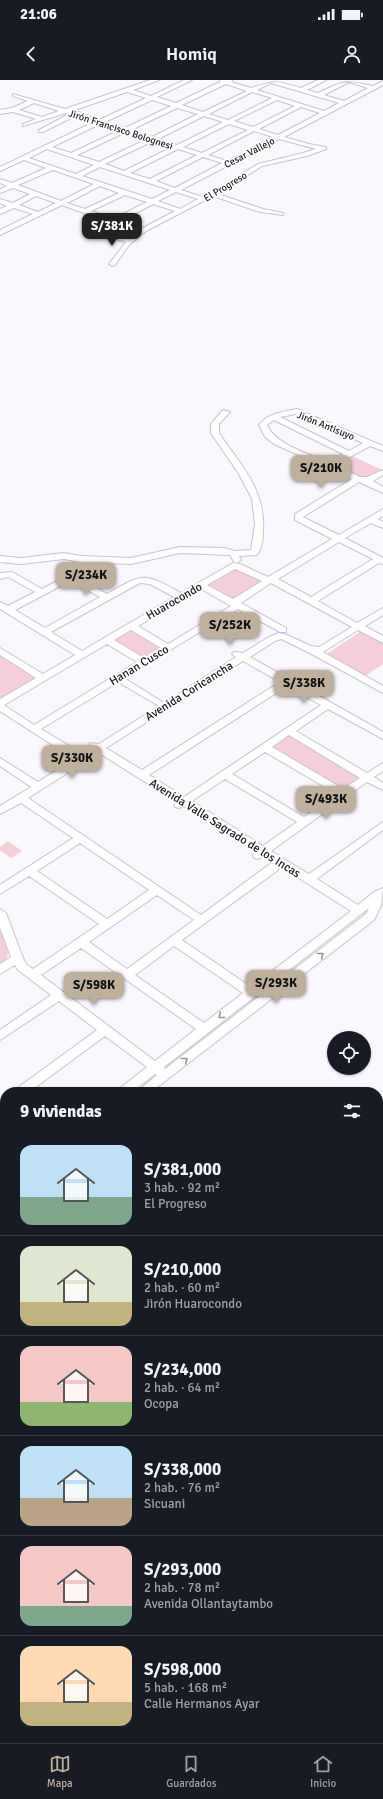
<!DOCTYPE html>
<html lang="es">
<meta charset="utf-8">
<style>
body{margin:0;font-family:Signika,sans-serif;background:#20242c;color:#f1f3f6;height:100vh;display:flex;flex-direction:column;font-size:15px;white-space:nowrap}
*{box-sizing:border-box;margin:0}
p{font-size:13px;color:#9ea1a6}
.icon{flex:none;width:22px;height:22px;fill:none;stroke:currentColor;stroke-width:2;stroke-linecap:round;stroke-linejoin:round}
.map{position:relative;flex:1;overflow:hidden}
.details{position:absolute;left:0px;top:1007px;width:383px;height:656px;display:flex;flex-direction:column;background:#171b24;border-radius:16px 16px 0 0;box-shadow:0 1px 3px #0004}
.details>*{flex:none}
.fabs{position:absolute;left:327px;top:951px;display:grid;gap:8px}
.fabs a{display:grid;place-items:center;width:44px;height:44px;border-radius:50%;background:#171b24;box-shadow:0 1px 3px #0004;font-size:20px}
.price{position:absolute;translate:-50% -34px;padding:0 9px;border-radius:8px;background:#bdb19e;color:#111;font-size:13px;line-height:26px;filter:drop-shadow(0 1px 2px #0008)}
.price::after{content:'';position:absolute;left:50%;top:24px;width:12px;height:9px;margin-left:-6px;background:inherit;clip-path:polygon(0 0,100% 0,50% 100%)}
.price.active{background:#222;color:#fff}
ul{padding:0;list-style:none}
li{display:flex;align-items:center;gap:12px;height:100px;padding:0 20px}
li+li{border-top:1px solid #363941}
li span{display:grid;place-items:center;flex:none;width:112px;height:80px;border-radius:12px;color:#555}
li>.icon{margin-inline-start:auto}
span .icon{width:48px;height:48px;fill:#fffc;stroke-width:1}
li b{font-size:17px}
h2{display:flex;justify-content:space-between;align-items:center;height:48px;padding:0 20px;font-size:17px}
.status{display:flex;justify-content:space-between;align-items:center;height:28px;padding:0 20px;background:#171b24;direction:ltr}
.status svg{height:11px;fill:currentColor}
header{display:flex;justify-content:space-between;align-items:center;height:52px;padding:0 20px;background:#171b24;font-size:18px;font-weight:600}
.tabs{display:flex;justify-content:space-around;align-items:center;height:56px;border-top:1px solid #363941;background:#171b24;font-size:11px;color:#9ea1a6}
.tabs a{display:grid;justify-items:center;gap:2px}
.tabs .active{color:#bdb19e}
.map>svg:first-child{display:block}
</style>
<div class="status"><b>21:06</b><svg viewBox="0 0 49 12"><path d="M0 12V9h3v3zM5 12V6h3v6zM10 12V3h3v9zM15 12V0h3v12zM26 1h20v11H26zM47 4h2v5h-2z"/></svg></div>
<header><svg class="icon" aria-label="back" viewBox="0 0 24 24"><path d="M15 5l-7 7 7 7"/></svg>Homiq<svg class="icon" aria-label="person" viewBox="0 0 24 24"><circle cx="12" cy="8" r="4"/><path d="M4 21q1-7 8-7t8 7"/></svg></header>
<div class="map">
<svg width="383" height="1663" viewBox="0 0 383 1663">
<rect width="100%" height="100%" fill="#fbf7fe"/>
<g fill="#f4cfd9">
<path d="M350 375 382 390C361 402 355 396 335 386Z"/>
<polygon points="233,489 238,489 264,502 235,519 208,504"/>
<polygon points="131,549 164,568 144,580 111,561"/>
<polygon points="361,551 383,563 383,584 365,596 325,575"/>
<polygon points="0,576 37,598 0,620"/>
<polygon points="290,653 363,697 339,714 265,670"/>
<polygon points="8,761 22,771 11,778 0,770 0,767"/>
<path d="M0 852 3 853C7 865 13 877 0 886Z"/>
</g>
<g fill="none" stroke-linecap="round" stroke-linejoin="round">
<defs>
<g id="minor">
<path d="M150 0H159L133 10 151 16 184 0H192L157 17 176 23 220 2V0H233L231 2 251 8C276 0 276 1 301 8L318 0H326L307 10 318 13C345 0 344 0 373 6L383 1V5L284 57 309 64 326 67V69L307 76 262 86 218 114 263 129 283 133V135L260 132 213 116 146 151 129 165 115 185 113 186 109 184 126 162 113 158 100 151V149C106 148 122 157 130 159L138 153 62 125 0 155V150L33 134 14 128 0 134V129L7 126 0 123V119L13 123 30 114 13 108 0 113V109L7 106 0 103V99L12 103 46 88 24 80 0 91V87L94 42 75 36 43 52H39V50L69 34 66 33 23 46V44L36 39 13 32 0 34V30L12 28 28 21 13 16V14L65 29ZM349 2 368 8 344 21 324 15ZM271 3 339 23 324 31 257 10ZM226 4 247 11 203 32 182 25ZM127 12 146 18 99 40 78 32 72 31ZM252 12 272 18 228 40 209 34ZM152 20 171 26 125 48 105 42ZM277 20 295 26 253 47 234 41ZM34 23 59 31 42 37 19 30ZM301 27 320 33 278 55 259 49ZM177 28 198 34 152 57 131 50ZM204 36 223 42 177 65 158 59ZM100 44 120 50 71 73 52 67ZM229 44 248 50 202 73 183 67ZM254 51 273 57 227 81 208 75ZM126 52 147 59 99 82 77 75ZM279 59 316 69 303 73 258 84 203 117 181 110ZM153 61 172 67 124 91 105 84ZM47 69 94 85 76 94 29 78ZM178 69 197 75 150 99 130 93ZM203 77 222 83 175 108 156 101ZM100 87 170 110 152 119 82 96ZM53 90 94 104 61 121 18 105ZM100 106 119 113 85 129 67 123ZM176 112 198 119 180 129 158 121ZM125 115 147 122 113 139 91 131ZM36 116 56 123 38 132 19 125ZM153 124 175 131 141 149 119 142Z"/>
<path d="M297 329 383 366V371L370 366 335 385 360 397H367L383 390V395L373 401 383 407V413L359 402 303 437 339 455 383 429V436L378 439 383 442V448L371 443 345 458 383 478V484L379 483 318 521 357 543 383 528V535L365 546 383 556V563L358 550 323 572 383 606V613L308 572 281 559 275 561 250 577 383 652V659L328 629 296 651 367 693 383 683V691L374 697 383 703V710L367 702 271 771 309 794 383 742V750L317 799 358 825 374 812 383 808 381 826 374 840 151 1012H137L157 995 155 994 132 1012H117L119 1009 147 987 105 956 29 1012H14L16 1009 97 950 59 921 0 960V950L51 915 18 890 15 885 0 894V884L11 877 0 848V829L6 833 23 878 26 884 33 889 99 844 29 796 0 814V805L73 758 21 723 0 734V726L31 707 0 686V678L38 702 78 677 68 675 0 631V619L36 598 0 575V568L43 594 75 575 0 529V522L8 526 35 512 8 497 0 499V493L12 492 42 509 69 495 78 497 107 514C144 493 143 492 181 513L233 483 240 484 268 497 332 459 295 440V434L352 399 274 364 265 357 259 345C268 333 283 332 297 329ZM296 334 363 363 349 371 280 337ZM274 340 343 374 328 382C308 373 277 366 267 345ZM339 462 373 479 311 517 278 499ZM235 489 262 501 233 519 207 505ZM70 501 100 517 45 548 15 530ZM140 503 150 504 174 517 82 571 51 552ZM271 503 352 547 319 567 311 566 287 555 279 553 269 557 243 573 234 572 232 574 236 577 164 623 124 598 238 529 280 552H286V548L241 523ZM201 509 231 526 168 564 138 546ZM131 550 161 568 144 578 114 560ZM107 564 137 582 34 645 4 625ZM243 581 280 602 142 690 106 668ZM118 602 159 626 99 664 90 663 89 665 92 668 83 674 41 649ZM287 606 321 625 184 717 149 695ZM289 655 360 698 343 709 272 667ZM265 672 337 714 304 737 232 694ZM99 673 177 722 174 725 175 727 179 728 184 726 256 771 253 775 254 778 258 779 264 776 277 784H270L201 835 28 718ZM225 699 297 742 263 766 192 721ZM80 763 149 810 107 839 37 791ZM278 785 351 831 251 907 182 860 278 790ZM157 815 194 840 127 889 89 862ZM369 828 366 834 165 989 164 987ZM174 866 243 913 204 943 135 895ZM81 868 196 949 155 981 41 895Z"/>
<path d="M223 330 230 332 219 344V353C241 386 266 409 263 452 263 460 262 468 257 475L239 476 241 480 237 483 234 482 230 475 180 473 131 484 81 482 64 479 21 484 0 482V476L21 478 64 473 81 476 131 478 180 467 224 468 235 471 251 470 255 444 252 419 239 394 211 353V344Z"/>
<polygon points="5,1018 5,1030 1,1031 5,1033 5,1045 0,1043 0,1020"/>
<polygon points="0,1115 5,1117 5,1129 0,1127"/>
<polygon points="383,1124 383,1137 378,1139 378,1126"/>
<polygon points="5,1199 5,1213 3,1213 5,1214 5,1228 0,1226 0,1201"/>
<polygon points="5,1291 5,1305 0,1307 0,1293"/>
<polygon points="5,1386 5,1402 0,1404 0,1388"/>
<polygon points="383,1414 383,1438 378,1440 378,1416"/>
<polygon points="5,1447 5,1464 0,1466 0,1449"/>
<polygon points="0,1518 5,1520 5,1554 0,1556 0,1539 4,1537 0,1535"/>
<polygon points="5,1585 5,1604 0,1606 0,1587"/>
<polygon points="5,1636 5,1655 0,1657 0,1638"/>
<polygon points="20,1658 39,1658 37,1663 18,1663"/>
<polygon points="66,1658 85,1658 83,1663 64,1663"/>
</g>
</defs>
<use href="#minor" stroke="#cac1d2" stroke-width="2"/>
<use href="#minor" fill="#fff" fill-rule="evenodd"/>
</g>
<defs><path id="oneway-chevron" d="M-2-3.5L2.5 0L-2 3.5" fill="none" stroke-width="1.6" stroke-linecap="round" stroke-linejoin="round"/></defs>
<g stroke="#99989b">
<use href="#oneway-chevron" transform="translate(321 875) rotate(-38)"/>
<use href="#oneway-chevron" transform="translate(221 936) rotate(142)"/>
<use href="#oneway-chevron" transform="translate(185 980) rotate(-38)"/>
</g>
<g text-anchor="middle" stroke-width="4" stroke-linejoin="round" paint-order="stroke">
<g font-size="10" fill="#1d1920" stroke="#fff">
<text transform="translate(121 49) rotate(18)" y="4">Jirón Francisco Bolognesi</text>
<text transform="translate(249 72) rotate(-27)" y="4">Cesar Vallejo</text>
<text transform="translate(225 106) rotate(-31)" y="4">El Progreso</text>
<text transform="translate(326 345) rotate(22)" y="4">Jirón Antisuyo</text>
</g>
<g font-size="12" fill="#1d1920" stroke="#fff">
<text transform="translate(174 521) rotate(-30)" y="4">Huarocondo</text>
<text transform="translate(139 585) rotate(-31)" y="4">Hanan Cusco</text>
<text transform="translate(189 611) rotate(-32)" y="4">Avenida Coricancha</text>
<text transform="translate(225 748) rotate(32)" y="4">Avenida Valle Sagrado de los Incas</text>
</g>
</g>
</svg>
<div class="fabs">
<a><svg class="icon" aria-label="locate" viewBox="0 0 24 24"><circle cx="12" cy="12" r="6"/><path d="M12 2v4M12 18v4M2 12h4M18 12h4"/></svg></a>
</div>
<b class="price active" style="left:112px;top:167px">S/381K</b>
<b class="price" style="left:321px;top:409px">S/210K</b>
<b class="price" style="left:86px;top:516px">S/234K</b>
<b class="price" style="left:230px;top:566px">S/252K</b>
<b class="price" style="left:304px;top:624px">S/338K</b>
<b class="price" style="left:72px;top:699px">S/330K</b>
<b class="price" style="left:326px;top:740px">S/493K</b>
<b class="price" style="left:276px;top:924px">S/293K</b>
<b class="price" style="left:94px;top:926px">S/598K</b>
<section class="details">
<h2>9 viviendas<svg class="icon" aria-label="filters" viewBox="0 0 24 24"><path d="M4 7h16M4 17h16"/><circle cx="9" cy="7" r="2"/><circle cx="15" cy="17" r="2"/></svg></h2>
<ul>
<li><span style="background:linear-gradient(#bfe0f5 65%,#7fa58c 0)"><svg class="icon" aria-label="home" viewBox="0 0 24 24"><path d="M3 11l9-7 9 7M6 9v11h12V9"/></svg></span><div><b>S/381,000</b><p>3 hab. · 92 m²</p><p>El Progreso</p></div></li>
<li><span style="background:linear-gradient(#dfe7d0 70%,#c2b280 0)"><svg class="icon" aria-label="home" viewBox="0 0 24 24"><path d="M3 11l9-7 9 7M6 9v11h12V9"/></svg></span><div><b>S/210,000</b><p>2 hab. · 60 m²</p><p>Jirón Huarocondo</p></div></li>
<li><span style="background:linear-gradient(#f6c9c9 70%,#8fb573 0)"><svg class="icon" aria-label="home" viewBox="0 0 24 24"><path d="M3 11l9-7 9 7M6 9v11h12V9"/></svg></span><div><b>S/234,000</b><p>2 hab. · 64 m²</p><p>Ocopa</p></div></li>
<li><span style="background:linear-gradient(#bfe0f5 65%,#b9a48a 0)"><svg class="icon" aria-label="home" viewBox="0 0 24 24"><path d="M3 11l9-7 9 7M6 9v11h12V9"/></svg></span><div><b>S/338,000</b><p>2 hab. · 76 m²</p><p>Sicuani</p></div></li>
<li><span style="background:linear-gradient(#f6c9c9 75%,#7fa58c 0)"><svg class="icon" aria-label="home" viewBox="0 0 24 24"><path d="M3 11l9-7 9 7M6 9v11h12V9"/></svg></span><div><b>S/293,000</b><p>2 hab. · 78 m²</p><p>Avenida Ollantaytambo</p></div></li>
<li><span style="background:linear-gradient(#ffd9b3 70%,#c2b280 0)"><svg class="icon" aria-label="home" viewBox="0 0 24 24"><path d="M3 11l9-7 9 7M6 9v11h12V9"/></svg></span><div><b>S/598,000</b><p>5 hab. · 168 m²</p><p>Calle Hermanos Ayar</p></div></li>
</ul>
</section>
</div>
<nav class="tabs">
<a class="active"><svg class="icon" aria-label="map" viewBox="0 0 24 24"><path d="M3 6l6-2 6 2 6-2v14l-6 2-6-2-6 2zM9 4v14M15 6v14"/></svg>Mapa</a>
<a><svg class="icon" aria-label="saved" viewBox="0 0 24 24"><path d="M7 4h10v16l-5-4-5 4z"/></svg>Guardados</a>
<a><svg class="icon" aria-label="home" viewBox="0 0 24 24"><path d="M3 11l9-7 9 7M6 9v11h12V9"/></svg>Inicio</a>
</nav>
